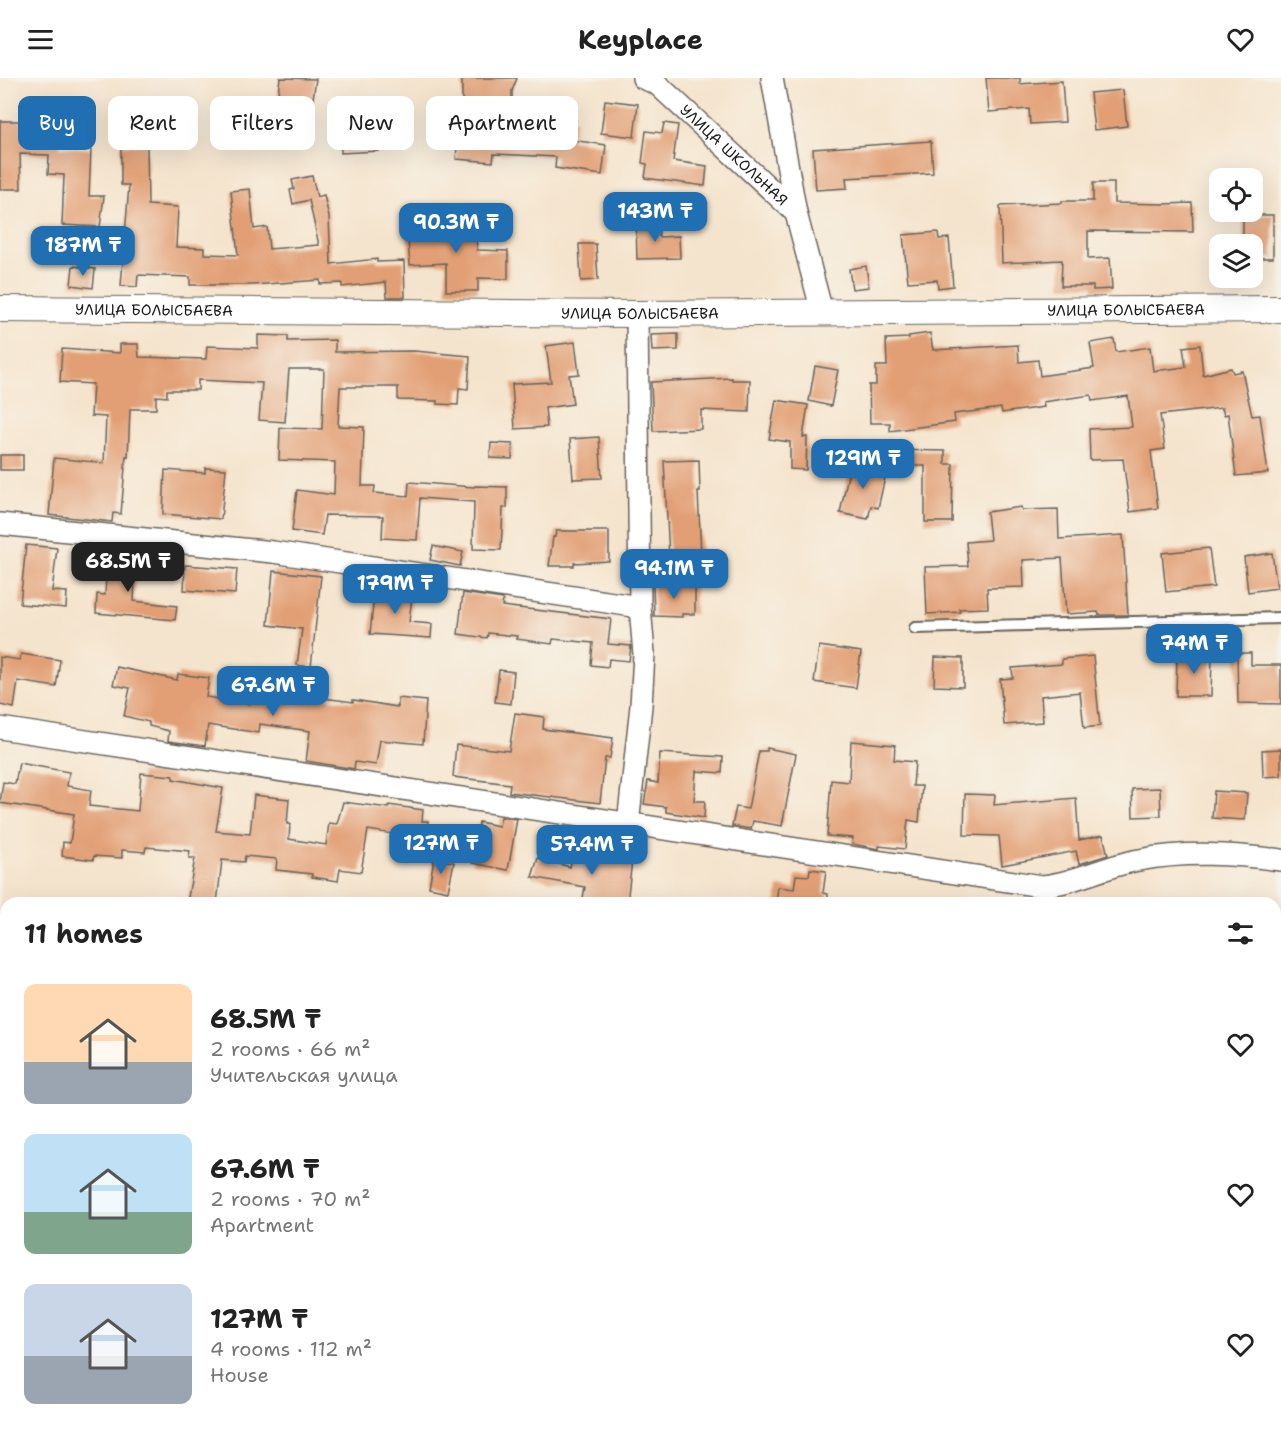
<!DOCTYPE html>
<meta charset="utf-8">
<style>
body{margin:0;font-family:"Shantell Sans",sans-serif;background:#f6f6f6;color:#222;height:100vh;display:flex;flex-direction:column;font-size:22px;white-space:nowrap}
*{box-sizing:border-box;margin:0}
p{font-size:20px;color:#767676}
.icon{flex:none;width:33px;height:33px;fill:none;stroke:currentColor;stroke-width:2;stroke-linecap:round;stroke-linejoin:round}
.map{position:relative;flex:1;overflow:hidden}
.panel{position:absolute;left:0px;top:819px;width:1281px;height:536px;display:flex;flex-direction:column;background:#fff;border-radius:18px 18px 0 0;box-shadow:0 6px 24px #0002}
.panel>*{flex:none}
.banner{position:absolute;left:18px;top:18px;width:600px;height:54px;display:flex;gap:12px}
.buttons{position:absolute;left:1209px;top:90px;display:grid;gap:12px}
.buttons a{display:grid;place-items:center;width:54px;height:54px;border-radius:12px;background:#fff;box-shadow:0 6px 24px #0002;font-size:30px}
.price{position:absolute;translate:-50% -51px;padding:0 14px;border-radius:12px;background:#1f6fb2;color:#fff;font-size:20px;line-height:39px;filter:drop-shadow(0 2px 3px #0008)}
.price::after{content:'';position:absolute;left:50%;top:36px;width:18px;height:14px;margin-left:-9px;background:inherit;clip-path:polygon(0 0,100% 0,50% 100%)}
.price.on{background:#222;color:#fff}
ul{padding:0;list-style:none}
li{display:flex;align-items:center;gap:18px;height:150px;padding:0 24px}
li span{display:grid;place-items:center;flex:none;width:168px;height:120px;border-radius:12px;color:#555}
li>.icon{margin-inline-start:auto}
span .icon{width:72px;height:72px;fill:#fffc;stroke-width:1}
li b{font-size:26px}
h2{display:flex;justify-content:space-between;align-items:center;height:72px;padding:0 24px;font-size:26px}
.pill{padding:0 21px;border-radius:12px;background:#fff;box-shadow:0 6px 24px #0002;font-size:21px;line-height:54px}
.pill.on{background:#1f6fb2;color:#fff}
header{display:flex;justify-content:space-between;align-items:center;height:78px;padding:0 24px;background:#fff;font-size:27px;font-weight:700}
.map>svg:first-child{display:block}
</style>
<header><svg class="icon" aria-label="menu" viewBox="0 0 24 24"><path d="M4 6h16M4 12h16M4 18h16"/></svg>Keyplace<svg class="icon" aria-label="heart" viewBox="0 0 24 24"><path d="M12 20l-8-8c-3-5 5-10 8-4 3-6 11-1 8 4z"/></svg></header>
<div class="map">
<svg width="1281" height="1354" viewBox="0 0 1281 1354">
<rect width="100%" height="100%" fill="#f7f3e8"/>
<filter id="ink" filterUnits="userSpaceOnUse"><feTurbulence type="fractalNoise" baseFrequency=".0167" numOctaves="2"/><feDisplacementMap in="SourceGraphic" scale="12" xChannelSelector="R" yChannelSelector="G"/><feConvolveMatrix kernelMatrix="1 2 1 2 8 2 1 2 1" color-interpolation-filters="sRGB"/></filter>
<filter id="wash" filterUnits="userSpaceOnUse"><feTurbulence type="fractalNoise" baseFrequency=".008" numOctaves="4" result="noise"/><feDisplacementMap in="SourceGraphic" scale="24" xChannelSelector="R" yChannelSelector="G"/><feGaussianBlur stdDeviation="1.35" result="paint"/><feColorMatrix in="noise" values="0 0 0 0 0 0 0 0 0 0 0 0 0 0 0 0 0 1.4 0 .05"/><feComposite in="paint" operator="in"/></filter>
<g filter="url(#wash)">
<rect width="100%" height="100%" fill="#f5e4cd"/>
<g id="blocks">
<g fill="#e29f74">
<polygon points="280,0 316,1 312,27 277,22"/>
<polygon points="462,0 517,0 512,13 512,56 546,58 552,36 576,42 571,62 606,67 602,97 555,90 556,79 494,76 493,84 456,81 459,45 462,45"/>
<polygon points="986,0 1020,0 1020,6 1062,3 1065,44 1030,46 1029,31 989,34"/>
<polygon points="1123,12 1127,48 1094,52 1090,15"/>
<polygon points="605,22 638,26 634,59 601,55"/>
<polygon points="43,40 60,41 60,69 91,71 89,118 104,118 100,149 62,147 64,97 48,96 49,77 20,76 21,111 0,111 0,43 43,43"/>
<polygon points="378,41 379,73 341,75 341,60 349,60 348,42"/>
<polygon points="664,45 678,47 673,83 707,88 705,108 645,100 647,86 642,85 646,53 662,55"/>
<polygon points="931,63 933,95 846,100 847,110 816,112 813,71"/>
<polygon points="121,67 147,67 148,127 178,129 176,169 204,170 204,176 238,177 231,113 250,111 254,151 267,149 269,171 319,167 309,122 293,126 290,112 294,111 292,102 312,98 317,119 324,117 329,139 331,186 377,181 377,184 404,183 405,219 387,219 386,204 342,209 342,205 320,206 320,202 253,207 190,207 190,199 138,197 137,209 121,208 129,107 121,107"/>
<polygon points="1093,105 1114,105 1114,125 1164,126 1192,125 1193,154 1088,153 1088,181 1110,180 1112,211 1093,212 1093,208 1061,208 1062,182 1002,185 1000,128 1062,125 1062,123 1093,123"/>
<polygon points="1243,137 1273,137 1273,180 1252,180 1252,166 1243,166"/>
<polygon points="429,141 430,146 475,143 477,172 508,173 508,201 478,200 478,213 446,213 446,185 410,187 407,151 415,150 414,142"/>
<polygon points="658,143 659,159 679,158 680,180 637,181 636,144"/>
<polygon points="938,154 939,161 949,160 953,208 938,210 937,202 908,204 903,157"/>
<polygon points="579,166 596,166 598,202 581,203"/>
<polygon points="73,188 95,191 93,210 71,207"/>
<polygon points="866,188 869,209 852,211 849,191"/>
<polygon points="930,255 933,272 1018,267 1019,284 1038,282 1040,298 1094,290 1090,265 1114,261 1116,274 1150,269 1153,293 1186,289 1183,269 1200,267 1203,297 1231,290 1233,295 1242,293 1252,338 1260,337 1268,395 1236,398 1228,336 1224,337 1222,330 1160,337 1165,371 1151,373 1158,430 1130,434 1123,381 1090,382 1089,351 1132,349 1128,318 1092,323 1091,317 1043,324 1044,329 1002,335 1001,330 954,336 955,344 890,353 890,345 870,345 869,307 876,307 876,288 887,288 886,261 909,260 909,258"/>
<polygon points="678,256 678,272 652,273 651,257"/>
<polygon points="258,257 288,258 288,263 335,262 335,274 414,273 470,278 468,311 459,310 458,327 437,326 437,323 398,322 398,309 340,309 338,348 364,349 362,408 375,408 374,415 408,418 409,404 474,409 475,408 507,409 507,430 503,430 501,472 473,471 474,424 420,420 417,462 382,460 383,438 325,437 322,457 292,453 297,412 334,417 335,384 279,382 280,350 322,351 324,291 289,291 285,344 259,342 262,305 198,302 198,312 167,312 167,319 156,318 156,331 130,331 128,379 126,378 121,436 113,435 112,444 49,437 54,380 104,385 106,339 91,338 93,306 60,304 62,271 120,275 120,266 138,266 139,279 206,281 207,268 258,270"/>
<polygon points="575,264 579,296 569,297 573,326 545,330 547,349 515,351 512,306 551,304 546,268"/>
<polygon points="815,288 838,292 831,328 809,323"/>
<polygon points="732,300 732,302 750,302 749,334 701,332 701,351 653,353 651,304"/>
<polygon points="776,322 808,327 803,359 807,359 806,392 790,391 790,364 769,361"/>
<polygon points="599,359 602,400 573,401 570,361"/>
<polygon points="491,365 513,366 512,381 490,380"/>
<polygon points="890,372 945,373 945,386 953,386 952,444 925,444 925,388 890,387"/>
<rect x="0" y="377" width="23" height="15"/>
<polygon points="699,382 700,414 698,414 701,477 669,479 664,383"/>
<polygon points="851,383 887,391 878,430 871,428 868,441 840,435"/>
<polygon points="205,390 226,391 221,441 163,436 165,392 205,395"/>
<polygon points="1021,429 1022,432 1058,431 1059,461 1123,457 1128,537 1099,537 1098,534 1066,536 1062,480 1023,482 1024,509 987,510 988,530 959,531 960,534 927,536 925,489 968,488 966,464 990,462 987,434"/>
<polygon points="556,453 609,453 609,483 574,485 574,488 549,488 553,459 555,459"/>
<polygon points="26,467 57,470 52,513 67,514 66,530 20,526"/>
<polygon points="433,468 463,474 460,488 430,482"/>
<polygon points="1209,470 1214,509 1166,514 1162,475"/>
<polygon points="1272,475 1277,510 1248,514 1244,479"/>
<polygon points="107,477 136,478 134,523 177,528 175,542 96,535 97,516 105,517"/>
<polygon points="185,487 237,491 235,516 184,512"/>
<polygon points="273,493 321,498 311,589 297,587 302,551 268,547"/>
<polygon points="653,506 695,507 695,536 682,536 682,539 654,538"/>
<polygon points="375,508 408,511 407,518 412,518 409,544 432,546 431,560 370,556"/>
<polygon points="463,515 503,521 502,528 611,541 608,566 631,568 629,583 609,581 608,589 591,587 593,565 553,561 552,566 516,561 517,558 488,555 487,560 458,556"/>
<polygon points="819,568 861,574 856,610 814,604"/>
<polygon points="1237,575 1251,575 1251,587 1281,587 1281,626 1238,625"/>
<polygon points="21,576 60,582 56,609 18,603 14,630 0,627 0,579 20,582"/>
<polygon points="1177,576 1212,576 1211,618 1176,618"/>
<polygon points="1093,578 1100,648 1084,650 1080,614 1041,618 1043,644 1004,647 1000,601 1013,600 1012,590 1062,586 1062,581"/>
<polygon points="935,579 963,580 963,609 934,608"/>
<polygon points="117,589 177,602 178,596 209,600 206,619 250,626 252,611 293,617 293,613 316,616 316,619 353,624 353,622 398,629 398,620 426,623 423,666 380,662 376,687 355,684 354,691 306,683 310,653 260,646 259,655 208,647 205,668 168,663 169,653 149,648 149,644 124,638 130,610 113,607"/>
<polygon points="499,592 514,594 511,626 495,624"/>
<polygon points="515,635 544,639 543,651 613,660 610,680 605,680 600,725 509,714 510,706 453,699 456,667 509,673"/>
<polygon points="851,663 895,667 894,682 915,684 913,708 922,708 919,744 908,742 905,771 879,768 879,771 852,766 853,760 827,758 831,702 849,704"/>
<polygon points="767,670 796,676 782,748 753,743 751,751 732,748 736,729 748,731 759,673 767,673"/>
<polygon points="1281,671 1281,698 1263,699 1262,672"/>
<polygon points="660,675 723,679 722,695 696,693 694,723 705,723 704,740 666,734 666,729 644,726 648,703 658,705"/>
<polygon points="19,685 69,694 67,708 91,712 89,728 138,733 141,695 173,698 173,701 223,710 216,753 250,756 254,717 289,721 287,746 290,746 289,761 326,767 329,745 337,746 343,724 389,730 389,727 423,732 422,743 428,743 425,761 368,752 361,794 340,791 338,803 312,799 312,796 276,792 277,781 245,778 244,784 222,782 217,825 187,825 195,780 189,780 190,773 146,769 145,774 122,772 122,780 94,778 93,782 62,778 63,764 70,765 74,736 0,725 3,704 15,706"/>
<polygon points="1160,710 1161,738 1133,739 1132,711"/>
<polygon points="1214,713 1247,715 1245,742 1212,740"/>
<polygon points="965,716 995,717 994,727 1076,720 1079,762 1103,757 1108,777 1079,786 1076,773 1002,787 999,758 964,757"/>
<polygon points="501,739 517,741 508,792 472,785 479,744 499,748"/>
<polygon points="616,772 633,774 627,825 582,825 585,809 532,799 538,780 570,789 573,775 615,782"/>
<polygon points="434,781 454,784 448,813 429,809"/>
<polygon points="810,791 826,793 823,815 828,816 828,825 776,825 778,809 794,811 796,797 809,798"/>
</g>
</g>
</g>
<g filter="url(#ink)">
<use href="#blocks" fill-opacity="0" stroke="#68625a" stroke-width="1.5"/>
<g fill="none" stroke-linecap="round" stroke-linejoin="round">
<defs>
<polyline id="service" points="915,550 1281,540"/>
<g id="minor">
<path id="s1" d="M643 0 657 6 796 135"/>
<polyline points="772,0 796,135 822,234"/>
<polyline points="0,446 273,474 640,529"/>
<path d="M0 650 1041 808C1075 805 1105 788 1139 782 1187 773 1233 776 1281 782"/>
<polyline points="628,746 641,628 644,576 640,529 637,236"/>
</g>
<g id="tertiary">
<path id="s2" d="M0 231 637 236 1281 231"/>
</g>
</defs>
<use href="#service" stroke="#68625a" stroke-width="14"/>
<use href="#minor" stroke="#68625a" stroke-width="24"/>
<use href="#tertiary" stroke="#68625a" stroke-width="28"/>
<use href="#service" stroke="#fff" stroke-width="10"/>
<use href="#minor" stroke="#fff" stroke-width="21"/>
<use href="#tertiary" stroke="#fff" stroke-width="26"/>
</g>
</g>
<g text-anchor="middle" stroke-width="6" stroke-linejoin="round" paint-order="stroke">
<g font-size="15" fill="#1c1c1c" stroke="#f7f3e8">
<text dy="5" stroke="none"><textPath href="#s1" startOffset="120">УЛИЦА ШКОЛЬНАЯ</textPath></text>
<text dy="5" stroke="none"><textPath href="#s2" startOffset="154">УЛИЦА БОЛЫСБАЕВА</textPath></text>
<text dy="5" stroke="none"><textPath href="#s2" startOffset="1126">УЛИЦА БОЛЫСБАЕВА</textPath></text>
<text dy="5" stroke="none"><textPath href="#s2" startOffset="640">УЛИЦА БОЛЫСБАЕВА</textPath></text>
</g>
</g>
</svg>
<div class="buttons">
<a><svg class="icon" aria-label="locate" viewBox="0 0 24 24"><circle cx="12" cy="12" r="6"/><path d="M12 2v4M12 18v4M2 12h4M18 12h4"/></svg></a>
<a><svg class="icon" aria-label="layers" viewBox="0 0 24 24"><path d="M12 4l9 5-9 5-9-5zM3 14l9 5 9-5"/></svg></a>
</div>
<b class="price" style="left:655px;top:165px">143M ₸</b>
<b class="price" style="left:456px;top:176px">90.3M ₸</b>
<b class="price" style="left:83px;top:199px">187M ₸</b>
<b class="price" style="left:863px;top:412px">129M ₸</b>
<b class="price on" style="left:128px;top:515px">68.5M ₸</b>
<b class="price" style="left:674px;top:522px">94.1M ₸</b>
<b class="price" style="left:395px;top:537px">179M ₸</b>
<b class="price" style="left:1194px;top:597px">74M ₸</b>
<b class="price" style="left:273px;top:639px">67.6M ₸</b>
<b class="price" style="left:441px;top:797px">127M ₸</b>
<b class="price" style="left:592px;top:798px">57.4M ₸</b>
<div class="banner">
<a class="pill on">Buy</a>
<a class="pill">Rent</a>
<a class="pill">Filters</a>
<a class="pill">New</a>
<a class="pill">Apartment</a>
</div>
<section class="panel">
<h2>11 homes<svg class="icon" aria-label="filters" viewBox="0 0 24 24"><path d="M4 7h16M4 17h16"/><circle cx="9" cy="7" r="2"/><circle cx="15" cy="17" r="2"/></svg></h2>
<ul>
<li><span style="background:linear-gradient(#ffd9b3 65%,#9aa5b1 0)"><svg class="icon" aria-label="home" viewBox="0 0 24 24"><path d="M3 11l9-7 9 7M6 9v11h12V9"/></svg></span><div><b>68.5M ₸</b><p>2 rooms · 66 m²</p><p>Учительская улица</p></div><svg class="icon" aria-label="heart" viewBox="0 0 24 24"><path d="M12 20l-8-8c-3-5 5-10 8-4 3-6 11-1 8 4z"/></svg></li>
<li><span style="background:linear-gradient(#bfe0f5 65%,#7fa58c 0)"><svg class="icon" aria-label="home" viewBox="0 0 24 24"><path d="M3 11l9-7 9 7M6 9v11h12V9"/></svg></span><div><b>67.6M ₸</b><p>2 rooms · 70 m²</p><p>Apartment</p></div><svg class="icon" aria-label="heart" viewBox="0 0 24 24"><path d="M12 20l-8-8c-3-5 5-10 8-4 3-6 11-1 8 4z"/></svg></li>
<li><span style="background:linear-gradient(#c9d6e8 60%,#9aa5b1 0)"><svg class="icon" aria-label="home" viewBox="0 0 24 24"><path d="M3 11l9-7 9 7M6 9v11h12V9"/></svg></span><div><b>127M ₸</b><p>4 rooms · 112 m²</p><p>House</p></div><svg class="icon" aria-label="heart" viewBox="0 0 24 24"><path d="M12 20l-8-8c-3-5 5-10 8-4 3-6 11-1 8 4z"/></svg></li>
</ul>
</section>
</div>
